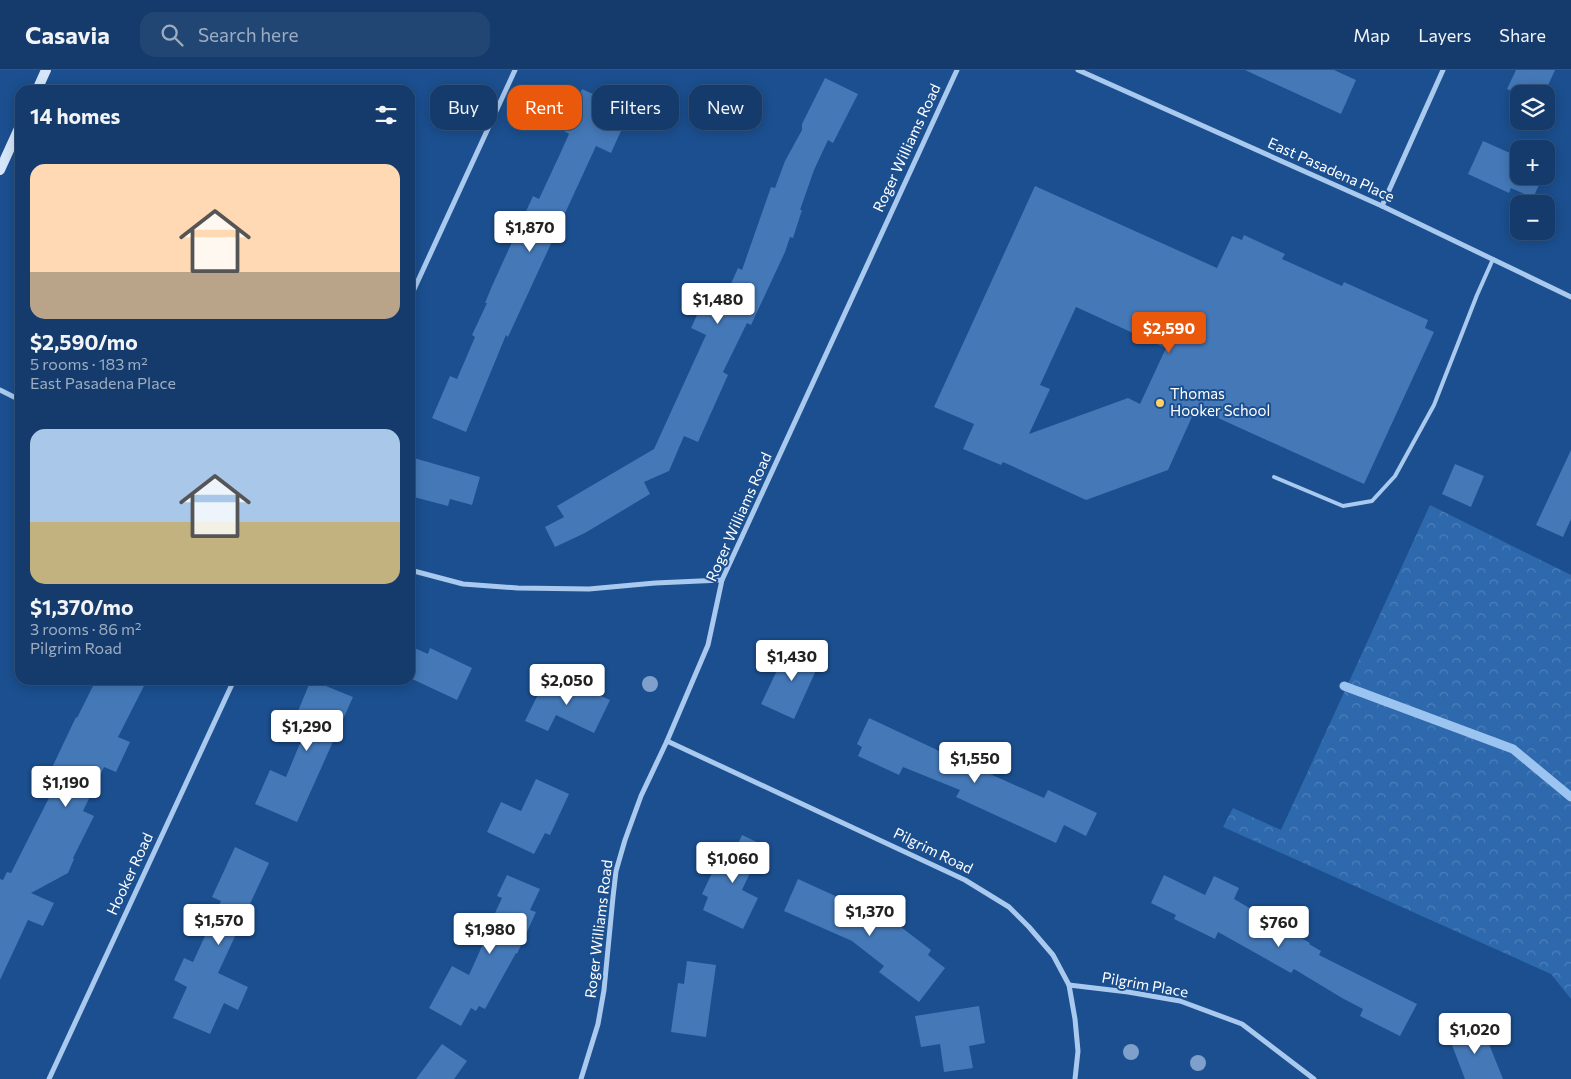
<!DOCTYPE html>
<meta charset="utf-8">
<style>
body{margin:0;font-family:Commissioner,sans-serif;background:#214673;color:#f1f3f6;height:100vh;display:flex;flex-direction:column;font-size:19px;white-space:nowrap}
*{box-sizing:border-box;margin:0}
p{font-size:16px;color:#9dadc1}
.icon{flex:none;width:28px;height:28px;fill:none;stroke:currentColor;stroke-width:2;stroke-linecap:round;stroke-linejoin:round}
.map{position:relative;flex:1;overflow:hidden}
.details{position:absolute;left:15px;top:15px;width:400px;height:600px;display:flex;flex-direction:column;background:#143b6b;border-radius:15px;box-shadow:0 2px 12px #0003,0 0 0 1px #33557e}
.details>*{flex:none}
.guide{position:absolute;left:430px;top:15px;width:475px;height:45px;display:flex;gap:10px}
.controls{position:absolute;left:1510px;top:15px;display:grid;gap:10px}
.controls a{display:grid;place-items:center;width:45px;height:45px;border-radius:10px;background:#143b6b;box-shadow:0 2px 12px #0003,0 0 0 1px #33557e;font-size:25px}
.price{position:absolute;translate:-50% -42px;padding:0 11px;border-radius:5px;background:#fff;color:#222;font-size:16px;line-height:32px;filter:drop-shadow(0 1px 2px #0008)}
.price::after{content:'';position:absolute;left:50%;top:30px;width:15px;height:11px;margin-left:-8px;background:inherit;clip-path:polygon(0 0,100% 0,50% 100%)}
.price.on{background:#ea580c;color:#fff}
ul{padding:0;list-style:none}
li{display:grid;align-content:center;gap:10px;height:265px;padding:0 15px}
li span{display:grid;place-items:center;height:155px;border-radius:15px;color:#555}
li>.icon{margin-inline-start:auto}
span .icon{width:90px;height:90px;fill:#fffc;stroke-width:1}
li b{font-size:21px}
h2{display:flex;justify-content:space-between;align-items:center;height:60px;padding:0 15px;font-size:21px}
.tag{padding:0 18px;border-radius:15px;background:#143b6b;box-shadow:0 2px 12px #0003,0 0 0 1px #33557e;font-size:18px;line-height:45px}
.tag.on{background:#ea580c;color:#fff}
header{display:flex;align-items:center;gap:30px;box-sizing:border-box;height:70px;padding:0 25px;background:#143b6b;border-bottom:1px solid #33557e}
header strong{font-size:24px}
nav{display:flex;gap:28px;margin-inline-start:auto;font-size:18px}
.search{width:350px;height:45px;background:#214673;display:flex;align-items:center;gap:12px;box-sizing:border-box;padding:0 18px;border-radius:15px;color:#9dadc1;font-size:19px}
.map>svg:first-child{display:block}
</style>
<header>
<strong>Casavia</strong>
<div class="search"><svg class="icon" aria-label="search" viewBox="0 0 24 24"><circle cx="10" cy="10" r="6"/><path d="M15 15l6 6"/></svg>Search here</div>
<nav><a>Map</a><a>Layers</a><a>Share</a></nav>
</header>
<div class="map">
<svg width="1571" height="1009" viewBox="0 0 1571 1009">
<defs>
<pattern id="forest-crowns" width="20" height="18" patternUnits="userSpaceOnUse" patternTransform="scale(1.25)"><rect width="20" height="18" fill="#2e69ad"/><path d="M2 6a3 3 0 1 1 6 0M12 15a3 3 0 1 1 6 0" fill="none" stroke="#4d80b9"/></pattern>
</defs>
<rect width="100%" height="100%" fill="#1b4f8f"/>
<polygon fill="url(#forest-crowns)" points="1430,435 1571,505 1571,929 1551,904 1223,757 1233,738 1281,760"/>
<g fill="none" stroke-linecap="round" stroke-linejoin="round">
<polyline stroke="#9cc4f0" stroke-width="9" points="1344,616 1513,679 1571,727"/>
</g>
<g fill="#4478b7" fill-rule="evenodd">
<polygon points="1245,0 1334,0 1356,10 1341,44"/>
<polygon points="1516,0 1555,0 1544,24 1519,24 1507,19"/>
<polygon points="825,8 858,24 833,73 828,70 814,100 800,140 802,140 793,168 790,167 785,182 751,255 747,253 723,302 728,305 698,372 684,366 669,401 644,412 650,424 585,463 555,477 545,457 564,447 557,436 654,379 706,265 691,258 710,217 726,225 738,198 742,200 771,117 775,118 785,91 802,60 802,54"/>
<polygon points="582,19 630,41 611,83 596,76 508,267 506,265 466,362 432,348 450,306 457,309 475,267 472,265 487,233 485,233 492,216 533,126 539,129 560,84 569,64 564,61"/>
<polygon points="1483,71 1519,87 1519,106 1543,106 1533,128 1511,118 1509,123 1468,104"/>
<path d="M1035 116 1217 198 1232 166 1242 170 1244 165 1285 184 1282 189 1342 216 1344 212 1428 250 1425 258 1434 262 1364 414 1196 338 1168 400 1086 430 1003 392 1001 395 963 379 974 354 934 337ZM1076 237 1166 278 1140 334 1128 328 1029 364 1050 319 1040 315Z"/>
<polygon points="1571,380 1571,449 1563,467 1536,455"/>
<polygon points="414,388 480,407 472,435 450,429 448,436 410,426 410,403"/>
<polygon points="1455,394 1484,406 1471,437 1442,424"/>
<polygon points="795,575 822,587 794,649 761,634 780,594 785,596"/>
<polygon points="410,576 428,584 430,578 472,598 457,630 410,608"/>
<polygon points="546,608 559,614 561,608 610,630 594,663 556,645 548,661 525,651"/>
<polygon points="96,610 147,610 118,667 130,672 116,702 104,697 83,741 94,746 73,788 74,789 68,803 31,823 54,833 43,856 28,850 0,910 0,809 3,810 7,802 11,803 59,708 49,704 76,647 77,648"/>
<polygon points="311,610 353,627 297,752 255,734 270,700 286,707 311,647 298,641"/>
<polygon points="869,648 950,686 1044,728 1048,720 1097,743 1086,766 1064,755 1056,773 956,727 960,720 903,697 899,705 858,686 862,677 857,674"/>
<polygon points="536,709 569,724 550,765 545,763 534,784 487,762 501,732 521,741"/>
<polygon points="742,765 763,775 742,820 758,828 743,859 703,840 708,827 702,824 725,776 735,780"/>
<polygon points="235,777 269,793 218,903 248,917 238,940 224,933 210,964 173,948 187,917 174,910 184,888 193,892 221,831 212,827"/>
<polygon points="507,805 540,819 530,840 536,842 517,884 516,883 485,939 479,936 476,941 471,938 461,956 429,938 452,896 469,905 497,843 495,843 502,828 497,826"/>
<polygon points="1164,805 1205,825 1214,806 1239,818 1234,829 1310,873 1309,874 1321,881 1319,885 1417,934 1400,966 1360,946 1363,939 1342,928 1294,899 1291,903 1218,862 1215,869 1174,849 1176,845 1151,833"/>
<polygon points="798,809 897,854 931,880 928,885 945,898 919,932 879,902 884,896 852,871 784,841"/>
<polygon points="687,891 716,895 706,967 671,962 678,913 684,914"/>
<polygon points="979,936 985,973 969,976 973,998 944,1002 940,974 921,977 915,946"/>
<polygon points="1481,954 1503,1009 1465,1009 1455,983 1449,967"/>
<polygon points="442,974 467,991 454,1009 416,1009"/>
</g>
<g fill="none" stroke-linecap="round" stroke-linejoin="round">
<polyline stroke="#a9c9ee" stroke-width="4" points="1274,407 1343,436 1372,431 1395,406 1434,335 1477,225 1493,189"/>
<g stroke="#a9c9ee" stroke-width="5">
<polyline points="1078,0 1382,136 1571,227"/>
<polyline points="1382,136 1443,0"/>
<polyline points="410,228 515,0"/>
<polyline points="0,320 20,330"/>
<polyline points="410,500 463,514 518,518 589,519 655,513 722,510"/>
<polyline points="667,671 965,810 1009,837 1029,857 1053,885 1069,915 1075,949 1078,981 1075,1009"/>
<polyline points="1069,915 1128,922 1180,931 1242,954 1314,1009"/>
<polyline points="49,1009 234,610"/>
<polyline points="581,1009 598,954 604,920 613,827 616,801 625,770 641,726 667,671 708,575 722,510 957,0"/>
</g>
<g stroke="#d6e6fa" stroke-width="10">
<polyline points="37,20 46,0"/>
<polyline points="0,100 20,56"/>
</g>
</g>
<g fill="#7ea0ca">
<circle cx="650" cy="614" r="8"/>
<circle cx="1131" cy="982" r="8"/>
<circle cx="1198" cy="993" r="8"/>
</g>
<circle fill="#ffd166" stroke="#1b4f8f" stroke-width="2" cx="1160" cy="333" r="5"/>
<g text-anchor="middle" stroke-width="4" stroke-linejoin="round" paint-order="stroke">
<g font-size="15" fill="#fff" stroke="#1b4f8f">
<text transform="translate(907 78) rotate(-65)" y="5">Roger Williams Road</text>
<text transform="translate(1331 100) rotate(24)" y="5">East Pasadena Place</text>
<text transform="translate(739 447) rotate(-66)" y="5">Roger Williams Road</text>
<text transform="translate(933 781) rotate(26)" y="5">Pilgrim Road</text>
<text transform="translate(130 804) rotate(-65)" y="5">Hooker Road</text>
<text transform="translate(599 859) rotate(-83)" y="5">Roger Williams Road</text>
<text transform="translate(1145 915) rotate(10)" y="5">Pilgrim Place</text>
</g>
<g font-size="15" fill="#fff" stroke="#1b4f8f" text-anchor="start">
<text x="1170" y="329">Thomas<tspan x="1170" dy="17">Hooker School</tspan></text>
</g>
</g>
</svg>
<div class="controls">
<a><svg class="icon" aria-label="layers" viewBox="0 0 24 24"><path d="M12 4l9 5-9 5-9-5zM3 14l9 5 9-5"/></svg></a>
<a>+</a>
<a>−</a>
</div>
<b class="price" style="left:530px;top:183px">$1,870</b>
<b class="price" style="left:718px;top:255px">$1,480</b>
<b class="price on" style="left:1169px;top:284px">$2,590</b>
<b class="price" style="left:792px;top:612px">$1,430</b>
<b class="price" style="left:567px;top:636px">$2,050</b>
<b class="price" style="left:307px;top:682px">$1,290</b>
<b class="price" style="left:975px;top:714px">$1,550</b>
<b class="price" style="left:66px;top:738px">$1,190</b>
<b class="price" style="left:733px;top:814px">$1,060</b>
<b class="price" style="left:870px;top:867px">$1,370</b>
<b class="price" style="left:219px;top:876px">$1,570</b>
<b class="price" style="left:1279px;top:878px">$760</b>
<b class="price" style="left:490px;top:885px">$1,980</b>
<b class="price" style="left:1475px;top:985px">$1,020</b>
<div class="guide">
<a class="tag">Buy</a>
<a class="tag on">Rent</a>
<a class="tag">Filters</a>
<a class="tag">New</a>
</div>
<section class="details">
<h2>14 homes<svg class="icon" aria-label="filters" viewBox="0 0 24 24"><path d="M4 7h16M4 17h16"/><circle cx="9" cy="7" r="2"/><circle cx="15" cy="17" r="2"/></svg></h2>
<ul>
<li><span style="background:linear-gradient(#ffd9b3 70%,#b9a48a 0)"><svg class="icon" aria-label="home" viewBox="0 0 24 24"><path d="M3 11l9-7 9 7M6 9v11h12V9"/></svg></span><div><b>$2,590/mo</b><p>5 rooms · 183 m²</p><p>East Pasadena Place</p></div></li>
<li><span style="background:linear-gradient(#a9c7e8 60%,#c2b280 0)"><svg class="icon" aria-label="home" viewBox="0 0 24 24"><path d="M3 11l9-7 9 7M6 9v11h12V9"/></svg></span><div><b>$1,370/mo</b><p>3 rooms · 86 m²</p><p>Pilgrim Road</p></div></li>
</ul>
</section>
</div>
